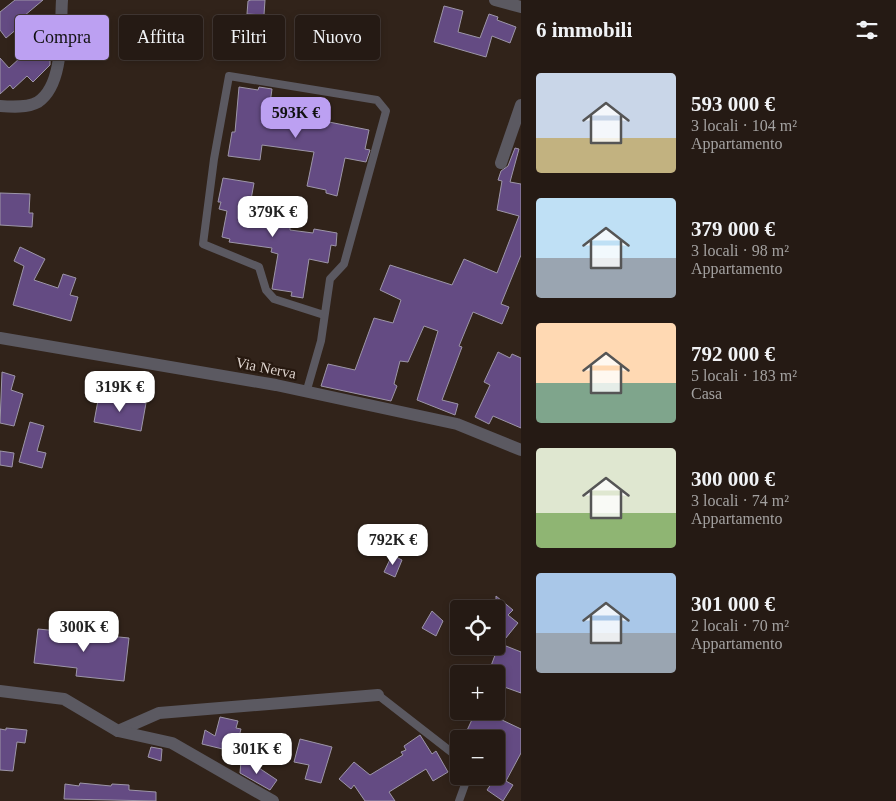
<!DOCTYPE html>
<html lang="it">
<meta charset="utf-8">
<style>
body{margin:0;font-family:Georgia,serif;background:#312722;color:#f1f3f6;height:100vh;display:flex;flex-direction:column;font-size:19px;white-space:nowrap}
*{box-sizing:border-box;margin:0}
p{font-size:16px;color:#a3a1a0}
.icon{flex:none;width:28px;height:28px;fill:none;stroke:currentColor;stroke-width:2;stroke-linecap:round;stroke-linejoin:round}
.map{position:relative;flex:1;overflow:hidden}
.side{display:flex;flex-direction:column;background:#251a14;width:375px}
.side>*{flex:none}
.hud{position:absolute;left:15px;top:15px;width:430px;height:45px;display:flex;gap:10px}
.controls{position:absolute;left:450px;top:600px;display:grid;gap:10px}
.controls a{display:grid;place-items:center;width:55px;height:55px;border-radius:5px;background:#251a14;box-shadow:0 2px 8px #0003,0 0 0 1px #423834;font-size:25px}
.price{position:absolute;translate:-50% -42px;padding:0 11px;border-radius:10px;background:#fff;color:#222;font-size:16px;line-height:32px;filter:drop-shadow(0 1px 2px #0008)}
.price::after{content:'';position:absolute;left:50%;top:30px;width:15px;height:11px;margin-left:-8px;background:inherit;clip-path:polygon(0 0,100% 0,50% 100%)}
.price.active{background:#bca0f2;color:#111}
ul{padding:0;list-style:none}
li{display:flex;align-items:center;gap:15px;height:125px;padding:0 15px}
li span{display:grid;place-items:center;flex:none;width:140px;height:100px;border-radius:5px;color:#555}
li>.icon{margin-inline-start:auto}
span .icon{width:60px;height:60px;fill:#fffc;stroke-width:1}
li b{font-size:21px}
h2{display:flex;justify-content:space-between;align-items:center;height:60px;padding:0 15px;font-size:21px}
.tag{padding:0 18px;border-radius:5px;background:#251a14;box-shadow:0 2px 8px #0003,0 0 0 1px #423834;font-size:18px;line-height:45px}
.tag.active{background:#bca0f2;color:#111}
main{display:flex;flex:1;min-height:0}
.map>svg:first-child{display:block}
</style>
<main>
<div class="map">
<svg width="521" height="801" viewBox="0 0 521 801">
<rect width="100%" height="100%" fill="#31231a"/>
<g fill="#644b83" stroke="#9d96a8">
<polygon points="15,0 43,0 24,16 30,24 21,31 18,28 6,38 0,30 0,12"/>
<polygon points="251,0 265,0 264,15 247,14 248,1"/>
<polygon points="444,6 463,11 458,32 480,38 489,14 498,17 497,20 516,27 510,43 492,36 486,57 434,42"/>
<polygon points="31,48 37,54 42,50 50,59 50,65 33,82 27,76 13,89 10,85 0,94 0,58 9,68"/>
<polygon points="239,87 258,90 259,87 272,89 269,111 290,116 289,119 313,124 314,119 369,130 365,149 370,150 366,162 345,158 337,196 326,193 326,190 307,186 314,152 262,145 260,160 228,156 232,132 235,132"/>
<polygon points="515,148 519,149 510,182 521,184 521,255 501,304 509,307 502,324 473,312 459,346 462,347 442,400 458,404 455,415 417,400 438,331 424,326 408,362 400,361 394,384 397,386 391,401 321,386 328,364 355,370 374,318 393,323 401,300 380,290 390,265 452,285 464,259 497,273 519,216 497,210 502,181 498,180 501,171 508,166"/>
<polygon points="223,178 254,183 248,216 290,225 290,230 313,233 314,229 337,233 336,246 331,245 328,263 309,259 303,298 291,296 292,292 272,289 278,254 271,252 272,248 229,242 230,239 222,237 227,211 219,209 221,202 218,202"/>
<polygon points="0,193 30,194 29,213 33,213 32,227 0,225"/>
<polygon points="20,247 45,259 34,280 58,288 63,274 76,278 70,295 78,297 71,321 13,305 24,266 14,261"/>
<polygon points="498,352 510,358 512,354 521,358 521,428 493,416 489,424 475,417 490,385 484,382"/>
<polygon points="2,372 15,376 11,390 23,394 14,426 0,423"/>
<polygon points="99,395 146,403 141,431 94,422"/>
<polygon points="30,422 44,426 37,451 46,453 42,468 19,462"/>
<polygon points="0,451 14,453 12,467 0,465"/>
<polygon points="392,555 402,560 395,577 384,572"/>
<polygon points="496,596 513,610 508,615 518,623 501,644 521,652 521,693 496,684 496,674 488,674 498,647 496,649"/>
<polygon points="432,611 443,621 436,636 422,628"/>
<polygon points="38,629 129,638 124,681 76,676 77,668 34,663"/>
<polygon points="476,711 483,711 521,729 521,753 506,781 513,785 503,801 487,790 496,777 496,739 463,739"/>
<polygon points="220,717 238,721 236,728 241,729 236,748 228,746 235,752 202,744 205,730 215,736"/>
<polygon points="6,728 27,730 25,743 17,742 13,771 0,770 0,729 6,730"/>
<polygon points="420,735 432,754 436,751 448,772 433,781 426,769 389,792 395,801 365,801 354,785 351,789 339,779 354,762 370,775 403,755 401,752 406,750 404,746"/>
<polygon points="300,739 332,747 321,783 305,779 309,765 294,762"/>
<polygon points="151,747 162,749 161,761 148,757"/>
<polygon points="241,761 250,762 277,780 270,790 240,773"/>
<polygon points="80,783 111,786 112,784 129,785 129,790 156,792 156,801 64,799 65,784 79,786"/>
</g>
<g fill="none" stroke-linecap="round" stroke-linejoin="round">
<g stroke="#5b5961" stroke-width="8">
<polyline points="306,393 321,341 330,279 344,264 386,111 377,100 229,76 214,159 203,244 259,267 266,290 274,299 324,315"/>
<polyline points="378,695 459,758"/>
<polyline points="459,801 468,776"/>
</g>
<g stroke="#5b5961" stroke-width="12">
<polyline points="495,0 521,7"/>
<path d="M0 106C12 107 27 108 38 102 65 84 60 29 62 0"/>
<polyline points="501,163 521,105"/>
<polyline points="0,338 276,385 457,424 521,450"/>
<polyline points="0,691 64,699 118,731 159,713 378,695"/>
<polyline points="118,731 172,743 273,801"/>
</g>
</g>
<g text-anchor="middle" stroke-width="4.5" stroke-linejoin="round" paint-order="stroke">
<g font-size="15" fill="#dfd5cf" stroke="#271910">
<text transform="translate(266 368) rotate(11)" y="5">Via Nerva</text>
</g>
</g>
</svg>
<div class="controls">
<a><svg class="icon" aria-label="locate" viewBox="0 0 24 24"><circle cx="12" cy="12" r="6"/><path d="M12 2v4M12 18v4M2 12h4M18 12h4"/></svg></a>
<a>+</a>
<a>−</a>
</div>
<b class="price active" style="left:296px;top:139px">593K €</b>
<b class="price" style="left:273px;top:238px">379K €</b>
<b class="price" style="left:120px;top:413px">319K €</b>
<b class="price" style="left:393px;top:566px">792K €</b>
<b class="price" style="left:84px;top:653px">300K €</b>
<b class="price" style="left:257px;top:775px">301K €</b>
<div class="hud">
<a class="tag active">Compra</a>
<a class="tag">Affitta</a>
<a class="tag">Filtri</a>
<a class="tag">Nuovo</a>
</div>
</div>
<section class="side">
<h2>6 immobili<svg class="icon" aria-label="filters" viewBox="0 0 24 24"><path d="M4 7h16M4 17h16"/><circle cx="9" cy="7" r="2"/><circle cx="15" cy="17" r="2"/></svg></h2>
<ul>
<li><span style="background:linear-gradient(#c9d6e8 65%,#c2b280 0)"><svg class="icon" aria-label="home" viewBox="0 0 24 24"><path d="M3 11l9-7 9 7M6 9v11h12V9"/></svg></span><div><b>593 000 €</b><p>3 locali · 104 m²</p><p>Appartamento</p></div></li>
<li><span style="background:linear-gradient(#bfe0f5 60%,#9aa5b1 0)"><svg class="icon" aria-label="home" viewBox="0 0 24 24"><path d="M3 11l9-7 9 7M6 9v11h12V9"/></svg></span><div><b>379 000 €</b><p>3 locali · 98 m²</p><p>Appartamento</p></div></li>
<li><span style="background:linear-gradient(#ffd9b3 60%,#7fa58c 0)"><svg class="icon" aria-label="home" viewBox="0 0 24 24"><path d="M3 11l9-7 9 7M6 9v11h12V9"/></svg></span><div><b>792 000 €</b><p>5 locali · 183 m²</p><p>Casa</p></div></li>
<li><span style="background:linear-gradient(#dfe7d0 65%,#8fb573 0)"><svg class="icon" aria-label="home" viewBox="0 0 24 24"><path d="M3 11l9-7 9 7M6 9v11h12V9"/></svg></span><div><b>300 000 €</b><p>3 locali · 74 m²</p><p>Appartamento</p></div></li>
<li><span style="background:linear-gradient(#a9c7e8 60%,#9aa5b1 0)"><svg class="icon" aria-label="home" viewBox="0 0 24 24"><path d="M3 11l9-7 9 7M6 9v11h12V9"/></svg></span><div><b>301 000 €</b><p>2 locali · 70 m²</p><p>Appartamento</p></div></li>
</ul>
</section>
</main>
